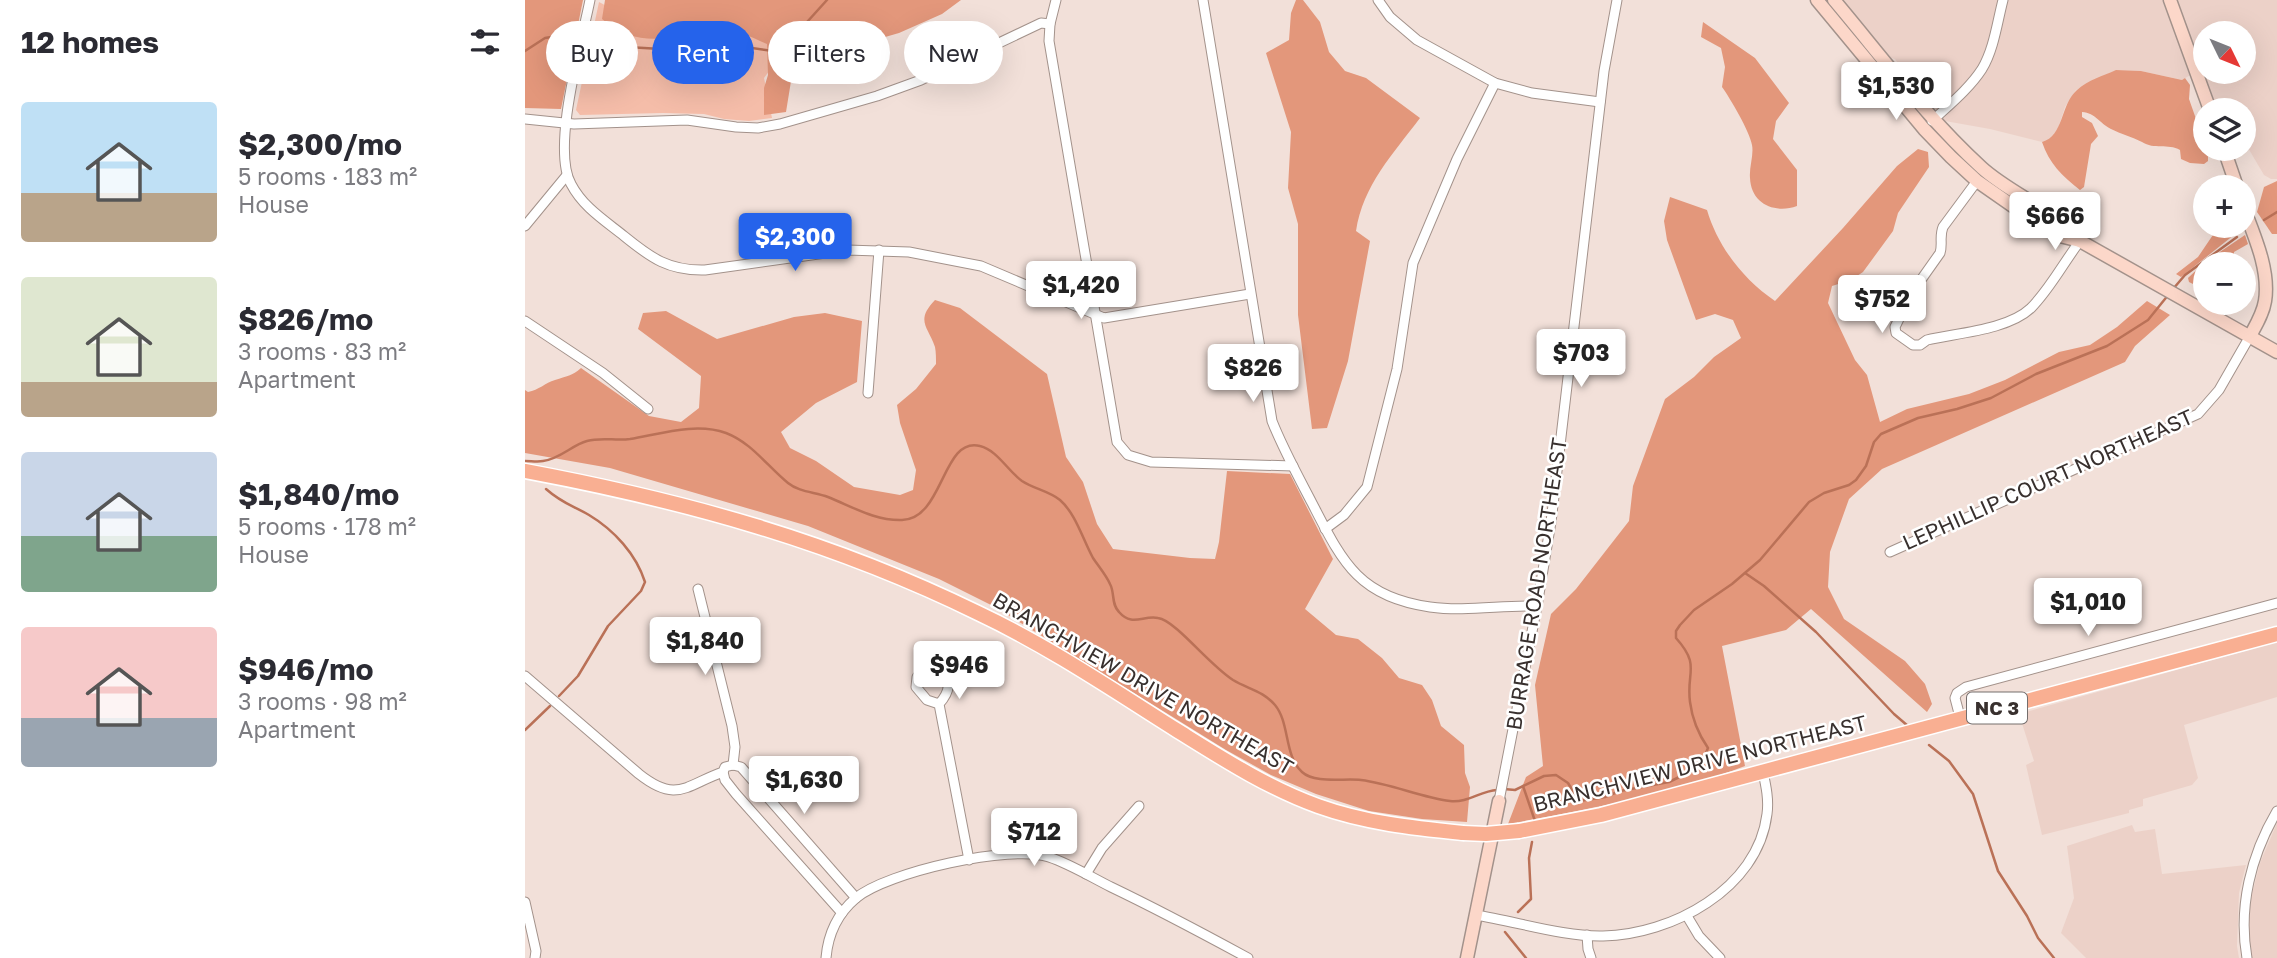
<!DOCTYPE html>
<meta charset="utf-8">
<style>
body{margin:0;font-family:"Golos Text",sans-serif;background:#f7f7f7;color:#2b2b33;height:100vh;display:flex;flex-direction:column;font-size:26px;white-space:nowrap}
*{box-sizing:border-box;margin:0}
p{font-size:23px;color:#7c7c81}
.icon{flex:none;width:38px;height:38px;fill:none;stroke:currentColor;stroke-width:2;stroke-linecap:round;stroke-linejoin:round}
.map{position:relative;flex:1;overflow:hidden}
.details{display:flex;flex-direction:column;background:#fff;width:525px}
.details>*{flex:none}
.guide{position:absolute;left:21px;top:21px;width:665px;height:63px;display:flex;gap:14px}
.needle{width:46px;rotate:133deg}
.fabs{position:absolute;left:1668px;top:21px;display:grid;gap:14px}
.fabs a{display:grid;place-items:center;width:63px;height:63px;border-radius:50%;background:#fff;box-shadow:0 7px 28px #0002;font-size:35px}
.price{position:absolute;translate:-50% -60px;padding:0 16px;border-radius:7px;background:#fff;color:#222;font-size:23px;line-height:46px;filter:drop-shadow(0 2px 4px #0008)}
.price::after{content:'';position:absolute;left:50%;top:42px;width:21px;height:16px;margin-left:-10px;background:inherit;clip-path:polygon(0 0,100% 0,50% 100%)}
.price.current{background:#2563eb;color:#fff}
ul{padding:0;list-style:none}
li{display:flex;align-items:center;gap:21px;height:175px;padding:0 21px}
li span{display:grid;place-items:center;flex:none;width:196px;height:140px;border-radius:7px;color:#555}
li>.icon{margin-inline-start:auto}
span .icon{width:84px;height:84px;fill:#fffc;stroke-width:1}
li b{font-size:30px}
h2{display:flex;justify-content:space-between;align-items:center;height:84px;padding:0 21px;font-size:30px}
.tag{padding:0 24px;border-radius:32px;background:#fff;box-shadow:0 7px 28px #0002;font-size:24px;line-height:63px}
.tag.current{background:#2563eb;color:#fff}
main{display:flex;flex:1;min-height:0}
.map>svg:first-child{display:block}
</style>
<main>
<section class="details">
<h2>12 homes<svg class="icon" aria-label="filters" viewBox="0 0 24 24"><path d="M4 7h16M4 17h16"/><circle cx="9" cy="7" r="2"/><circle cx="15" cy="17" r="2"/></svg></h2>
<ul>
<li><span style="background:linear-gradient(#bfe0f5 65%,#b9a48a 0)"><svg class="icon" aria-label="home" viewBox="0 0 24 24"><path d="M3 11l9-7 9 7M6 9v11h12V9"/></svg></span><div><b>$2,300/mo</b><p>5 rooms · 183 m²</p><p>House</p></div></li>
<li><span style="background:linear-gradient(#dfe7d0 75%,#b9a48a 0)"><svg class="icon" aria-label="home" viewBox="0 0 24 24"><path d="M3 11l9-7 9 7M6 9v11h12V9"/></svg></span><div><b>$826/mo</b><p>3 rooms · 83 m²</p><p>Apartment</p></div></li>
<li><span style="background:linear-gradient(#c9d6e8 60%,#7fa58c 0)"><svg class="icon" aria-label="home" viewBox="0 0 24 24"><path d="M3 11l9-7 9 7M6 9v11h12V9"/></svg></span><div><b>$1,840/mo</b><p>5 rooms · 178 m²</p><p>House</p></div></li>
<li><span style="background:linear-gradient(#f6c9c9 65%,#9aa5b1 0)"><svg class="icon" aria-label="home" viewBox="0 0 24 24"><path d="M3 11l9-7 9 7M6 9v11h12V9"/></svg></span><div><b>$946/mo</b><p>3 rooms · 98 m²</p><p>Apartment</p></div></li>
</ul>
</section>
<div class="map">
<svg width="1752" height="958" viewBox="0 0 1752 958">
<rect width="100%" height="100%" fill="#f2e0d9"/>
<g fill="#ecd1c8" fill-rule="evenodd">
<polygon points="1318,0 1640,0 1667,74 1657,80 1616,71 1592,70 1569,80 1551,90 1540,107 1532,132 1526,139 1517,142 1465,129 1420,121 1407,104 1399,99 1370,59 1366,58"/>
<path d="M1649 0H1752V179H1746L1739 175 1719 141 1718 110H1700L1694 102 1688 104ZM1680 33H1718V72H1680Z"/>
<polygon points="1752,642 1752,697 1659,725 1673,778 1667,785 1618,799 1618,806 1604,810 1604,813 1517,835 1501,765 1509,761 1494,714"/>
<polygon points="1752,823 1752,958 1726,958 1723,925 1726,898 1735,863"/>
<polygon points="1607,825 1610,832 1630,829 1637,874 1721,865 1714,893 1712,946 1714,958 1561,958 1536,933 1549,898 1542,846"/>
</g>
<polygon fill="#f5bda9" points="74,2 136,35 217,21 275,29 239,78 247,118 224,121 199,119 179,114 138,113 55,115 51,110"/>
<g fill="#e3977b">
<polygon points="0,0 58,0 36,109 0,108"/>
<path d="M80 0H436L417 14 374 33 315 50 267 75 261 112 239 115V88L243 75 242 44C230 39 214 30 201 30 153 31 120 55 77 19Z"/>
<path d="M771 0H778L795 22 804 52 820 71 841 78 895 118C868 154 838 185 831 231L845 241 823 361 802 428 787 429 773 315V224L763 188 766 132 741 53 764 40 766 13Z"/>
<path d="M1178 22 1230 58 1264 103 1251 121 1248 139 1272 170V206C1250 214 1226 204 1225 178 1224 167 1229 155 1227 145 1225 132 1205 98 1197 87L1200 67 1196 48 1176 37Z"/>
<path d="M1591 70 1616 71 1657 80 1660 78 1665 85 1664 99 1683 153V161L1679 164 1665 163 1656 159 1655 150C1643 143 1629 150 1617 142 1607 137 1596 134 1586 129 1574 123 1571 113 1557 112V117L1567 123 1573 136 1566 144 1559 187 1555 190C1537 176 1524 163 1517 142 1539 136 1535 105 1552 90 1563 80 1578 76 1591 70Z"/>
<path d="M1393 149 1403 152 1404 167 1373 213 1368 231 1338 272 1326 280 1307 286 1303 303 1330 360 1342 375 1355 422 1382 409 1444 394 1480 380 1534 352 1565 345 1592 327 1622 301 1645 315 1610 346 1600 362 1357 469 1324 499 1305 552 1303 587 1319 619 1380 661 1400 684 1407 704 1402 712 1286 609 1261 630 1197 646 1220 766C1148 794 1059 810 983 824L1001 777 1018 766 1010 685 1026 614 1051 589 1104 521 1108 486 1140 399 1169 377 1189 357 1216 338 1208 320 1190 314 1171 320 1142 240 1139 221 1145 197 1182 210C1193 247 1218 279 1250 301L1318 228 1372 166Z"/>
<polygon points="1752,181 1752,234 1747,234 1732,212 1739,187"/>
<polygon points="1694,226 1712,226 1714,231 1656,277 1651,274 1673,257"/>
<polygon points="1720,235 1723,244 1709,252 1709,257 1714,264 1680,264 1680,290 1664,282 1663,278 1680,262"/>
<path d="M410 300 435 308 522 374 541 457 558 482 572 524 588 549 665 558 690 559 694 542 702 471 765 474 808 559 780 609 811 635 833 639 857 658 874 678 897 685 907 700 916 726 939 745 940 773 945 787 942 822 897 819 844 811 791 794 746 775 701 750 470 607 414 579 283 526 85 468 0 453V390L3 392C14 390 20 383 30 380 42 376 47 376 56 368L124 416 156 422 174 408 176 376 113 329 118 313 141 311 192 339 269 317 300 313 337 321 332 382 291 403 256 432 265 448 291 461 329 487 375 495 388 490 391 470 375 423 372 405 391 389 411 364C411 359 411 352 410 347 403 326 390 321 410 300Z"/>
</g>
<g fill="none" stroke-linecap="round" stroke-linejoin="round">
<g stroke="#ba7157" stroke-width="2.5">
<polyline points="71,39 102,47 153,50 200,44 248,51 273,32 302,0"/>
<polyline points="0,51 20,38 52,33"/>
<polyline points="1739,220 1752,212"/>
<polyline points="1648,289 1660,275 1712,237"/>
<path d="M0 461C6 461 13 462 18 461 35 459 47 445 62 441 76 437 91 441 105 439 135 434 171 422 201 433 227 443 242 466 263 483 274 492 289 492 303 497 326 506 350 521 377 520 419 519 417 436 455 446 472 450 483 471 497 481 509 489 524 491 535 500 551 514 558 540 568 558 574 567 581 575 585 584 590 593 586 604 594 612 607 627 618 615 633 618 641 619 648 626 654 631 670 645 691 669 708 680 723 689 738 691 750 705 765 723 759 756 777 772 790 784 819 778 836 780 867 784 895 797 925 801 943 803 955 791 972 790"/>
<path d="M21 489C38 504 47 505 64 515 89 530 111 554 120 582L116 591 83 626 53 676 34 696"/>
<polyline points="1220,573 1239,586 1291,632 1369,714 1383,726"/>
<polyline points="0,730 25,706"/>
<polyline points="1404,745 1424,761 1448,794 1473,871 1502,916 1513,938 1529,958"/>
<polyline points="998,786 1010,821"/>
<path d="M979 789 990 790 1019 776 1031 775 1043 783 1054 801 1080 797 1095 791 1144 782 1175 767 1183 748C1174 735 1167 718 1165 702 1161 671 1176 666 1151 638V631L1155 625 1169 610 1207 584 1235 560 1284 502 1299 493 1324 485 1331 480 1341 466 1349 442 1356 434 1393 418 1432 409 1466 398 1511 374 1582 346 1623 320 1644 294"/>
<polyline points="993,912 1006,899 1004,858 1007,842"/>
<polyline points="980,932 1001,958"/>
</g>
<defs>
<g id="street">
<path d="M65 0C57 41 26 148 46 184 58 207 79 220 99 236 126 258 144 271 180 270L322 250 384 252 456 266 579 318 725 294"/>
<polyline points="531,0 525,24 524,41 592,442 603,455 626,462 768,466"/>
<path d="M678 0 747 421C758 449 773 476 787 503 817 561 833 597 905 607 940 612 977 605 1012 606"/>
<polyline points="853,0 865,17 892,40 970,83 1007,93 1075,102"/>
<polyline points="0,119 49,124 162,120 211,127 233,128 255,124 352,96 396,80 516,23 525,24"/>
<path d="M1407 121C1424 105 1444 89 1457 69 1469 49 1472 23 1478 0"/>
<path d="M1452 181 1418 227C1414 237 1418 244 1415 253L1386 294 1370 327 1371 333 1388 345H1395L1402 340C1432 333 1483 330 1506 308 1525 289 1539 262 1555 241"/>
<polyline points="0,226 42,175"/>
<polyline points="0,321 78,373 123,409"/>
<polyline points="343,393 354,250"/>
<polyline points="800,529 819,515 842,487 872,369 888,263 932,159 970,83"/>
<polyline points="1365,552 1673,414 1694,390 1725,336"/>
<polyline points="173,589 207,726 210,747 208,765"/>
<path d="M0 676 114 774C152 804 161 785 198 772L200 767 208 765"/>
<path d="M414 704 402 700 391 687 392 677 399 669 414 668C428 678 425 692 414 704L444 860"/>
<polyline points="1435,717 1430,698 1432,693 1441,687 1752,603"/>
<polyline points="208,765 216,767 331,898"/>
<polyline points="198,772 200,780 211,794 317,913"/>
<polyline points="974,801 1012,606 1026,522 1079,71 1092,0"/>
<polyline points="561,874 577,848 614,806"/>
<polyline points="0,902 11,951 10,958"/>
<path d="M950 915C990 921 1039 937 1078 936 1146 935 1233 889 1242 814 1244 800 1241 786 1238 772"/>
<polyline points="1162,916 1174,936 1195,958"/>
<polyline points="1062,935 1063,949 1066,958"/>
<path d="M301 958C303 934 312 914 331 898 362 872 486 844 524 857 545 864 566 877 586 887 632 909 677 933 723 958"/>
<path d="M1722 958C1713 907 1726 855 1752 811"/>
</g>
<g id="secondary">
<polyline points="1292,0 1399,129 1426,157 1452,181 1495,211 1535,236 1555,241 1752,352"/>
<path d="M1309 0C1357 57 1402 118 1457 168 1487 195 1529 209 1555 241"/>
<polyline points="1645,0 1685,110"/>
<polyline points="1699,149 1712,187"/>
<path d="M1718 206C1729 235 1745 270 1740 301 1738 314 1731 325 1725 336"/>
<polyline points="942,958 974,801"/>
</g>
<g id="primary">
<path d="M0 471C160 501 306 541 453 613 523 646 588 690 653 731 698 759 743 788 793 806 840 823 889 828 938 833"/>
<polyline points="994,831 1076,815 1752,634"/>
</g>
</defs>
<use href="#street" stroke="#a3928b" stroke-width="11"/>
<use href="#secondary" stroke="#a3928b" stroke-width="15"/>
<use href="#primary" stroke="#fff" stroke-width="17"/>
<use href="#street" stroke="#fff" stroke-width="9"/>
<use href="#secondary" stroke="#fcd7c9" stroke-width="12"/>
<use href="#primary" stroke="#f9af92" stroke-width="14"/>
<defs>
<polyline id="primary-bridge" points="938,833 961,834 994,831"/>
</defs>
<use href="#primary-bridge" stroke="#fff" stroke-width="17" stroke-linecap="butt"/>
<use href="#primary-bridge" stroke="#f9af92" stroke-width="14"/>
</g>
<g text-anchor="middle" stroke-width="5" stroke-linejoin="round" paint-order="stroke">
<rect fill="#fff" stroke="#746e6d" stroke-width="2" x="1442" y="692.5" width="60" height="31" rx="5"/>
<g font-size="19" font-weight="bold" fill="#38302e">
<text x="1472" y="715">NC 3</text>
</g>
<g font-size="21" fill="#38302e" stroke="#fff">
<text transform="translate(1523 480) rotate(-24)" y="7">LEPHILLIP COURT NORTHEAST</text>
<text transform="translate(1012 584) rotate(-81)" y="7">BURRAGE ROAD NORTHEAST</text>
<text transform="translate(618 684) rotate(30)" y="7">BRANCHVIEW DRIVE NORTHEAST</text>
<text transform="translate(1175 764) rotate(-14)" y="7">BRANCHVIEW DRIVE NORTHEAST</text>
</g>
</g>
</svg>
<div class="fabs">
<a><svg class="needle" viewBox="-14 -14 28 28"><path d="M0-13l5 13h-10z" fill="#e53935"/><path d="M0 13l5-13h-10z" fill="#7c7c81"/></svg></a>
<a><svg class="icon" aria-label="layers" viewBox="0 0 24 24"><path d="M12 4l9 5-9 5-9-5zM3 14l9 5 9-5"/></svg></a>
<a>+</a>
<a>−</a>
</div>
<b class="price" style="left:1371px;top:122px">$1,530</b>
<b class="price" style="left:1530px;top:252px">$666</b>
<b class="price current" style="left:270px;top:273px">$2,300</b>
<b class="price" style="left:556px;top:321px">$1,420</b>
<b class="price" style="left:1357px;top:335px">$752</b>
<b class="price" style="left:1056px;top:389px">$703</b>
<b class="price" style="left:728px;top:404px">$826</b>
<b class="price" style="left:1563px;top:638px">$1,010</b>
<b class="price" style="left:180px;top:677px">$1,840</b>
<b class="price" style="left:434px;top:701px">$946</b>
<b class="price" style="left:279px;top:816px">$1,630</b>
<b class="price" style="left:509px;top:868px">$712</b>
<div class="guide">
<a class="tag">Buy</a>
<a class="tag current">Rent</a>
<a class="tag">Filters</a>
<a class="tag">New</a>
</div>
</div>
</main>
